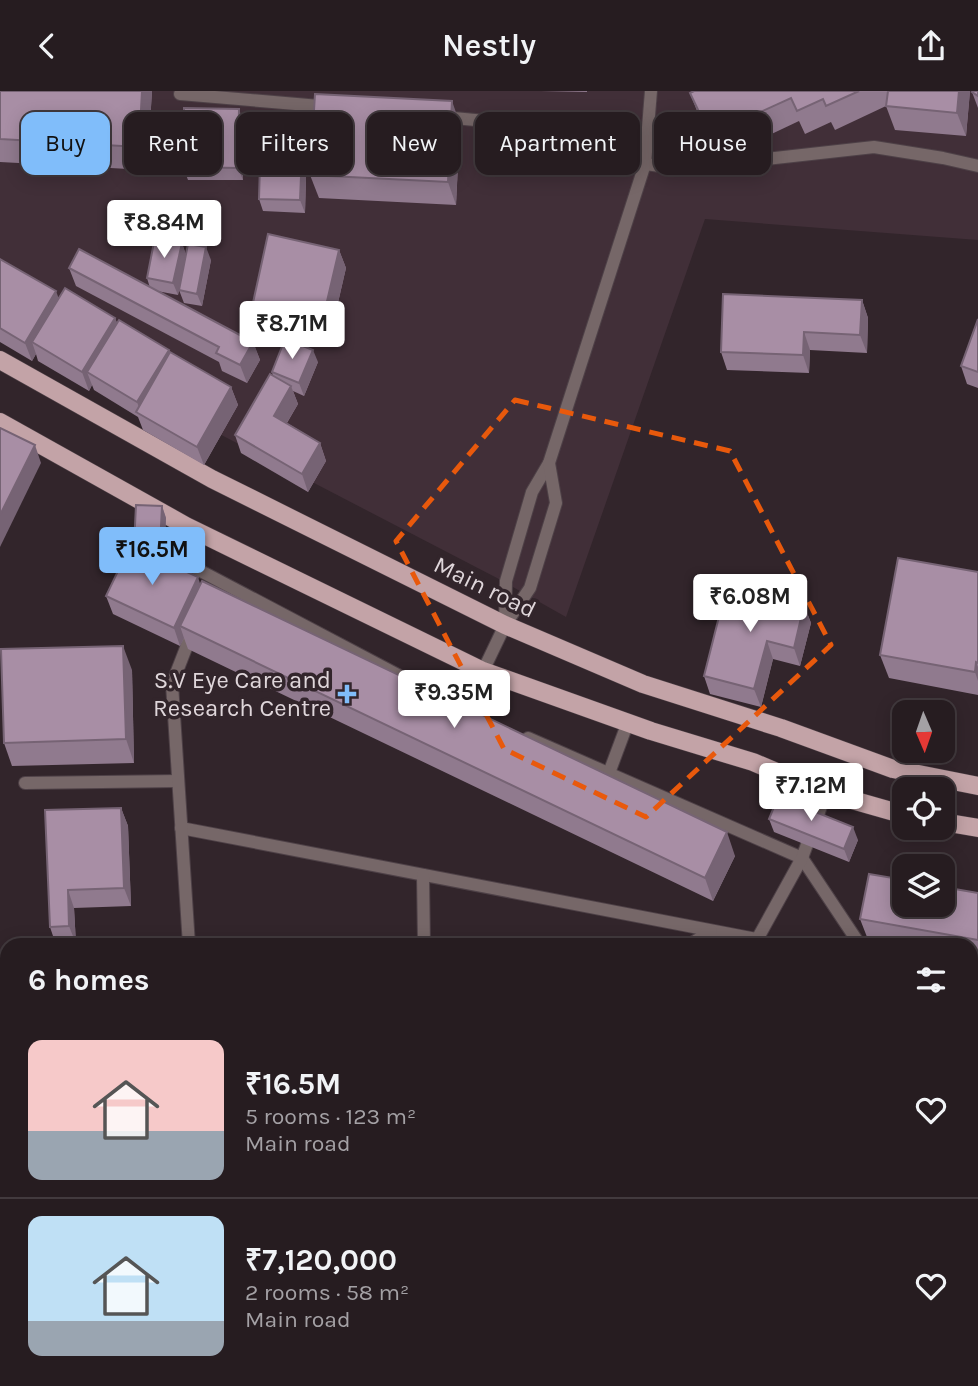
<!DOCTYPE html>
<meta charset="utf-8">
<style>
body{margin:0;font-family:Karla,sans-serif;background:#2e2529;color:#f1f3f6;height:100vh;display:flex;flex-direction:column;font-size:26px;white-space:nowrap}
*{box-sizing:border-box;margin:0}
p{font-size:23px;color:#a4a1a5}
.icon{flex:none;width:38px;height:38px;fill:none;stroke:currentColor;stroke-width:2;stroke-linecap:round;stroke-linejoin:round}
.map{position:relative;flex:1;overflow:hidden}
.details{position:absolute;left:0px;top:847px;width:978px;height:448px;display:flex;flex-direction:column;background:#261c20;border-radius:21px 21px 0 0;box-shadow:0 4px 18px #0003,0 0 0 2px #423a3e}
.details>*{flex:none}
.top-card{position:absolute;left:21px;top:21px;width:936px;height:63px;display:flex;gap:14px}
.needle{width:46px;rotate:178deg}
.buttons{position:absolute;left:892px;top:609px;display:grid;gap:14px}
.buttons a{display:grid;place-items:center;width:63px;height:63px;border-radius:14px;background:#261c20;box-shadow:0 4px 18px #0003,0 0 0 2px #423a3e;font-size:35px}
.price{position:absolute;translate:-50% -60px;padding:0 16px;border-radius:7px;background:#fff;color:#222;font-size:23px;line-height:46px;filter:drop-shadow(0 2px 4px #0008)}
.price::after{content:'';position:absolute;left:50%;top:42px;width:21px;height:16px;margin-left:-10px;background:inherit;clip-path:polygon(0 0,100% 0,50% 100%)}
.price.selected{background:#80bdfa;color:#111}
ul{padding:0;list-style:none}
li{display:flex;align-items:center;gap:21px;height:175px;padding:0 28px}
li+li{border-top:2px solid #423a3e}
li span{display:grid;place-items:center;flex:none;width:196px;height:140px;border-radius:14px;color:#555}
li>.icon{margin-inline-start:auto}
span .icon{width:84px;height:84px;fill:#fffc;stroke-width:1}
li b{font-size:30px}
h2{display:flex;justify-content:space-between;align-items:center;height:84px;padding:0 28px;font-size:30px}
.pill{padding:0 24px;border-radius:14px;background:#261c20;box-shadow:0 4px 18px #0003,0 0 0 2px #423a3e;font-size:24px;line-height:63px}
.pill.selected{background:#80bdfa;color:#111}
header{display:flex;justify-content:space-between;align-items:center;height:91px;padding:0 28px;background:#261c20;font-size:32px;font-weight:600}
.map>svg:first-child{display:block}
</style>
<header><svg class="icon" aria-label="back" viewBox="0 0 24 24"><path d="M15 5l-7 7 7 7"/></svg>Nestly<svg class="icon" aria-label="share" viewBox="0 0 24 24"><path d="M12 15V3M7 8l5-5 5 5M5 13v7h14v-7"/></svg></header>
<div class="map">
<svg width="978" height="1295" viewBox="0 0 978 1295">
<rect width="100%" height="100%" fill="#32252b"/>
<polygon fill="#412f38" points="0,0 978,0 978,149 705,128 566,526 497,487 0,229"/>
<g fill="none" stroke-linecap="round" stroke-linejoin="round">
<defs>
<g id="lane">
<polyline points="180,3 331,16"/>
<polyline points="443,26 541,35 599,60 645,73 691,79 712,78 766,68 874,56 943,67 978,75"/>
<polyline points="186,435 174,466 398,584"/>
<polyline points="505,534 506,490 532,401 549,372 645,73 651,0"/>
<polyline points="483,580 505,534 530,497 556,412 549,372"/>
<polyline points="528,647 802,767 860,854"/>
<polyline points="609,682 628,631"/>
<polyline points="25,692 178,690"/>
<polyline points="181,737 756,848"/>
<polyline points="423,784 424,854"/>
<polyline points="189,854 172,593 193,539"/>
<polyline points="689,854 711,840"/>
<polyline points="754,854 802,767 826,702"/>
<polyline points="971,1158 976,1171 971,1246"/>
<polyline points="810,1288 826,1291 825,1295"/>
<polyline points="968,1295 969,1288"/>
</g>
<g id="primary">
<polyline points="0,269 212,388 505,534 643,593 781,637 893,678 978,695"/>
<polyline points="0,331 186,435 483,580 651,640 753,671 824,701 905,724"/>
<polyline points="943,731 978,737"/>
</g>
</defs>
<use href="#lane" stroke="#4e4147" stroke-width="14"/>
<use href="#primary" stroke="#4e4147" stroke-width="19"/>
<use href="#lane" stroke="#766768" stroke-width="12"/>
<use href="#primary" stroke="#c3a3a7" stroke-width="18"/>
</g>
<g fill="#907a8e">
<polygon points="0,0 152,0 147,79 0,71"/>
<polygon points="541,0 587,0 587,1"/>
<polygon points="694,0 970,0 966,45 895,39 886,15 835,39 831,31 805,43 799,30 719,68 699,25 690,2"/>
<polygon points="978,0 978,17 972,1"/>
<polygon points="243,30 243,89 188,89 183,76"/>
<polygon points="460,33 456,114 319,107 310,84"/>
<polygon points="303,38 307,50 305,122 263,120 259,108"/>
<polygon points="182,152 186,164 211,169 202,215 184,212 179,199 186,165 178,204 157,200 253,251 260,269 247,292 222,280 219,271 76,195 69,177 150,197 147,187"/>
<polygon points="339,159 346,177 328,255 257,239 251,221"/>
<polygon points="0,168 59,207 115,227 117,232 169,259 170,262 231,296 238,314 204,374 143,339 138,326 94,299 92,294 89,300 38,270 36,263 32,270 0,251"/>
<polygon points="862,209 868,227 867,262 810,259 809,282 727,279 721,261"/>
<polygon points="978,228 978,297 967,293 961,275"/>
<polygon points="318,271 304,305 293,300 298,313 287,332 320,352 326,370 308,401 241,362 235,344 273,285 272,281"/>
<polygon points="162,415 166,427 164,468 158,468 200,493 735,765 713,810 188,558 184,547 180,555 113,523 106,505 135,457 134,455"/>
<polygon points="978,481 978,604 889,587 880,564"/>
<polygon points="804,514 811,532 800,575 773,568 761,616 710,603 704,585"/>
<polygon points="132,579 134,672 12,675 4,652"/>
<polygon points="121,717 128,735 131,815 74,817 76,853 56,854 50,836 45,719"/>
<polygon points="769,728 858,749 849,771 774,741"/>
<polygon points="978,802 978,866 971,865 971,854 910,854 867,846 860,828"/>
<polygon points="7,1010 7,1135 0,1136 0,1011"/>
</g>
<g fill="#766374">
<polygon points="142,0 152,0 147,79 139,56"/>
<polygon points="959,0 970,0 966,45 957,22"/>
<polygon points="452,10 460,33 456,114 448,91"/>
<polygon points="239,18 243,30 243,89 238,77"/>
<polygon points="303,38 307,50 305,122 300,109"/>
<polygon points="182,152 186,164 178,204 173,192"/>
<polygon points="206,156 211,169 202,215 197,203"/>
<polygon points="339,159 346,177 328,255 321,236"/>
<polygon points="56,200 63,219 32,251 36,263 32,270 25,252"/>
<polygon points="862,209 868,227 867,262 860,244"/>
<polygon points="115,227 122,245 87,281 92,294 89,300 82,281"/>
<polygon points="804,241 810,259 809,282 803,264"/>
<polygon points="253,251 260,269 247,292 240,274"/>
<polygon points="169,259 176,277 142,324 137,311"/>
<polygon points="313,259 318,271 304,305 299,292"/>
<polygon points="291,295 298,313 280,343 274,325"/>
<polygon points="231,296 238,314 204,374 197,356"/>
<polygon points="320,352 326,370 308,401 302,383"/>
<polygon points="35,354 41,372 0,456 0,424"/>
<polygon points="162,415 166,427 164,468 160,456"/>
<polygon points="198,486 204,505 180,535 184,547 180,555 174,537"/>
<polygon points="804,514 811,532 800,575 794,557"/>
<polygon points="767,550 773,568 761,616 754,598"/>
<polygon points="123,555 132,579 134,672 126,648"/>
<polygon points="976,571 978,576 978,590 975,581"/>
<polygon points="121,717 128,735 131,815 124,797"/>
<polygon points="853,736 858,749 849,771 844,758"/>
<polygon points="727,741 735,765 713,810 705,787"/>
<polygon points="68,799 74,817 76,853 69,835"/>
<polygon points="464,1288 471,1288 472,1295 465,1295"/>
<polygon points="914,1288 926,1288 925,1295 912,1295"/>
</g>
<g fill="#a88ea5" stroke="#766374" stroke-width="2">
<polygon points="0,0 142,0 139,56 0,48"/>
<polygon points="694,0 859,0 826,15 823,8 797,20 791,7 710,44 690,2"/>
<polygon points="888,0 959,0 957,22 886,15"/>
<polygon points="973,0 978,0 978,5 972,1"/>
<polygon points="315,3 452,10 448,91 310,84"/>
<polygon points="184,17 239,18 238,77 183,76"/>
<polygon points="261,37 303,38 300,109 259,108"/>
<polygon points="268,143 339,159 321,236 251,221"/>
<polygon points="155,146 182,152 173,192 147,187"/>
<polygon points="188,153 206,156 197,203 179,199"/>
<polygon points="79,158 253,251 240,274 216,262 219,256 69,177"/>
<polygon points="0,168 56,200 25,252 0,237"/>
<polygon points="65,197 115,227 82,281 32,251"/>
<polygon points="723,203 862,209 860,244 804,241 803,264 721,261"/>
<polygon points="978,228 978,281 961,275"/>
<polygon points="119,229 169,259 137,311 87,281"/>
<polygon points="285,248 313,259 299,292 272,281"/>
<polygon points="170,261 231,296 197,356 136,321"/>
<polygon points="270,283 291,295 274,325 320,352 302,383 235,344"/>
<polygon points="0,337 35,354 0,424"/>
<polygon points="136,414 162,415 160,456 134,455"/>
<polygon points="130,455 198,486 174,537 106,505"/>
<polygon points="898,467 978,481 978,572 976,571 975,581 880,564"/>
<polygon points="202,490 727,741 705,787 180,535"/>
<polygon points="727,494 804,514 794,557 767,550 754,598 704,585"/>
<polygon points="123,555 126,648 4,652 1,558"/>
<polygon points="778,706 853,736 844,758 769,728"/>
<polygon points="121,717 124,797 68,799 69,835 50,836 45,719"/>
<polygon points="869,783 905,789 905,814 943,814 943,796 978,802 978,849 860,828"/>
<polygon points="7,1010 7,1069 0,1070 0,1011"/>
<polygon points="0,1090 7,1090 7,1111 0,1112"/>
<polygon points="372,1288 464,1288 465,1295 373,1295"/>
<polygon points="641,1288 747,1288 775,1294 775,1295 640,1295"/>
<polygon points="868,1288 914,1288 912,1295 867,1295"/>
</g>
<path fill="none" stroke="#e8590c" stroke-width="5" stroke-dasharray="14 9" stroke-linejoin="round" d="M515 309 730 360 831 554 646 726 504 658 396 450Z"/>
<path fill="#80bdfa" stroke="#32252b" stroke-width="2.5" d="M343.5 592.5h7v7h7v7h-7v7h-7v-7h-7v-7h7z"/>
<g text-anchor="middle" stroke-width="7" stroke-linejoin="round" paint-order="stroke">
<g font-size="24" fill="#dfd6da" stroke="#32252b">
<text transform="translate(485 496) rotate(26)" y="8">Main road</text>
</g>
<g font-size="24" fill="#dfd6da" stroke="#32252b" text-anchor="end">
<text x="331" y="597">S.V Eye Care and<tspan x="331" dy="28">Research Centre</tspan></text>
</g>
</g>
</svg>
<div class="buttons">
<a><svg class="needle" viewBox="-14 -14 28 28"><path d="M0-13l5 13h-10z" fill="#e53935"/><path d="M0 13l5-13h-10z" fill="#a4a1a5"/></svg></a>
<a><svg class="icon" aria-label="locate" viewBox="0 0 24 24"><circle cx="12" cy="12" r="6"/><path d="M12 2v4M12 18v4M2 12h4M18 12h4"/></svg></a>
<a><svg class="icon" aria-label="layers" viewBox="0 0 24 24"><path d="M12 4l9 5-9 5-9-5zM3 14l9 5 9-5"/></svg></a>
</div>
<b class="price" style="left:164px;top:169px">₹8.84M</b>
<b class="price" style="left:292px;top:270px">₹8.71M</b>
<b class="price selected" style="left:152px;top:496px">₹16.5M</b>
<b class="price" style="left:750px;top:543px">₹6.08M</b>
<b class="price" style="left:454px;top:639px">₹9.35M</b>
<b class="price" style="left:811px;top:732px">₹7.12M</b>
<div class="top-card">
<a class="pill selected">Buy</a>
<a class="pill">Rent</a>
<a class="pill">Filters</a>
<a class="pill">New</a>
<a class="pill">Apartment</a>
<a class="pill">House</a>
</div>
<section class="details">
<h2>6 homes<svg class="icon" aria-label="filters" viewBox="0 0 24 24"><path d="M4 7h16M4 17h16"/><circle cx="9" cy="7" r="2"/><circle cx="15" cy="17" r="2"/></svg></h2>
<ul>
<li><span style="background:linear-gradient(#f6c9c9 65%,#9aa5b1 0)"><svg class="icon" aria-label="home" viewBox="0 0 24 24"><path d="M3 11l9-7 9 7M6 9v11h12V9"/></svg></span><div><b>₹16.5M</b><p>5 rooms · 123 m²</p><p>Main road</p></div><svg class="icon" aria-label="heart" viewBox="0 0 24 24"><path d="M12 20l-8-8c-3-5 5-10 8-4 3-6 11-1 8 4z"/></svg></li>
<li><span style="background:linear-gradient(#bfe0f5 75%,#9aa5b1 0)"><svg class="icon" aria-label="home" viewBox="0 0 24 24"><path d="M3 11l9-7 9 7M6 9v11h12V9"/></svg></span><div><b>₹7,120,000</b><p>2 rooms · 58 m²</p><p>Main road</p></div><svg class="icon" aria-label="heart" viewBox="0 0 24 24"><path d="M12 20l-8-8c-3-5 5-10 8-4 3-6 11-1 8 4z"/></svg></li>
</ul>
</section>
</div>
